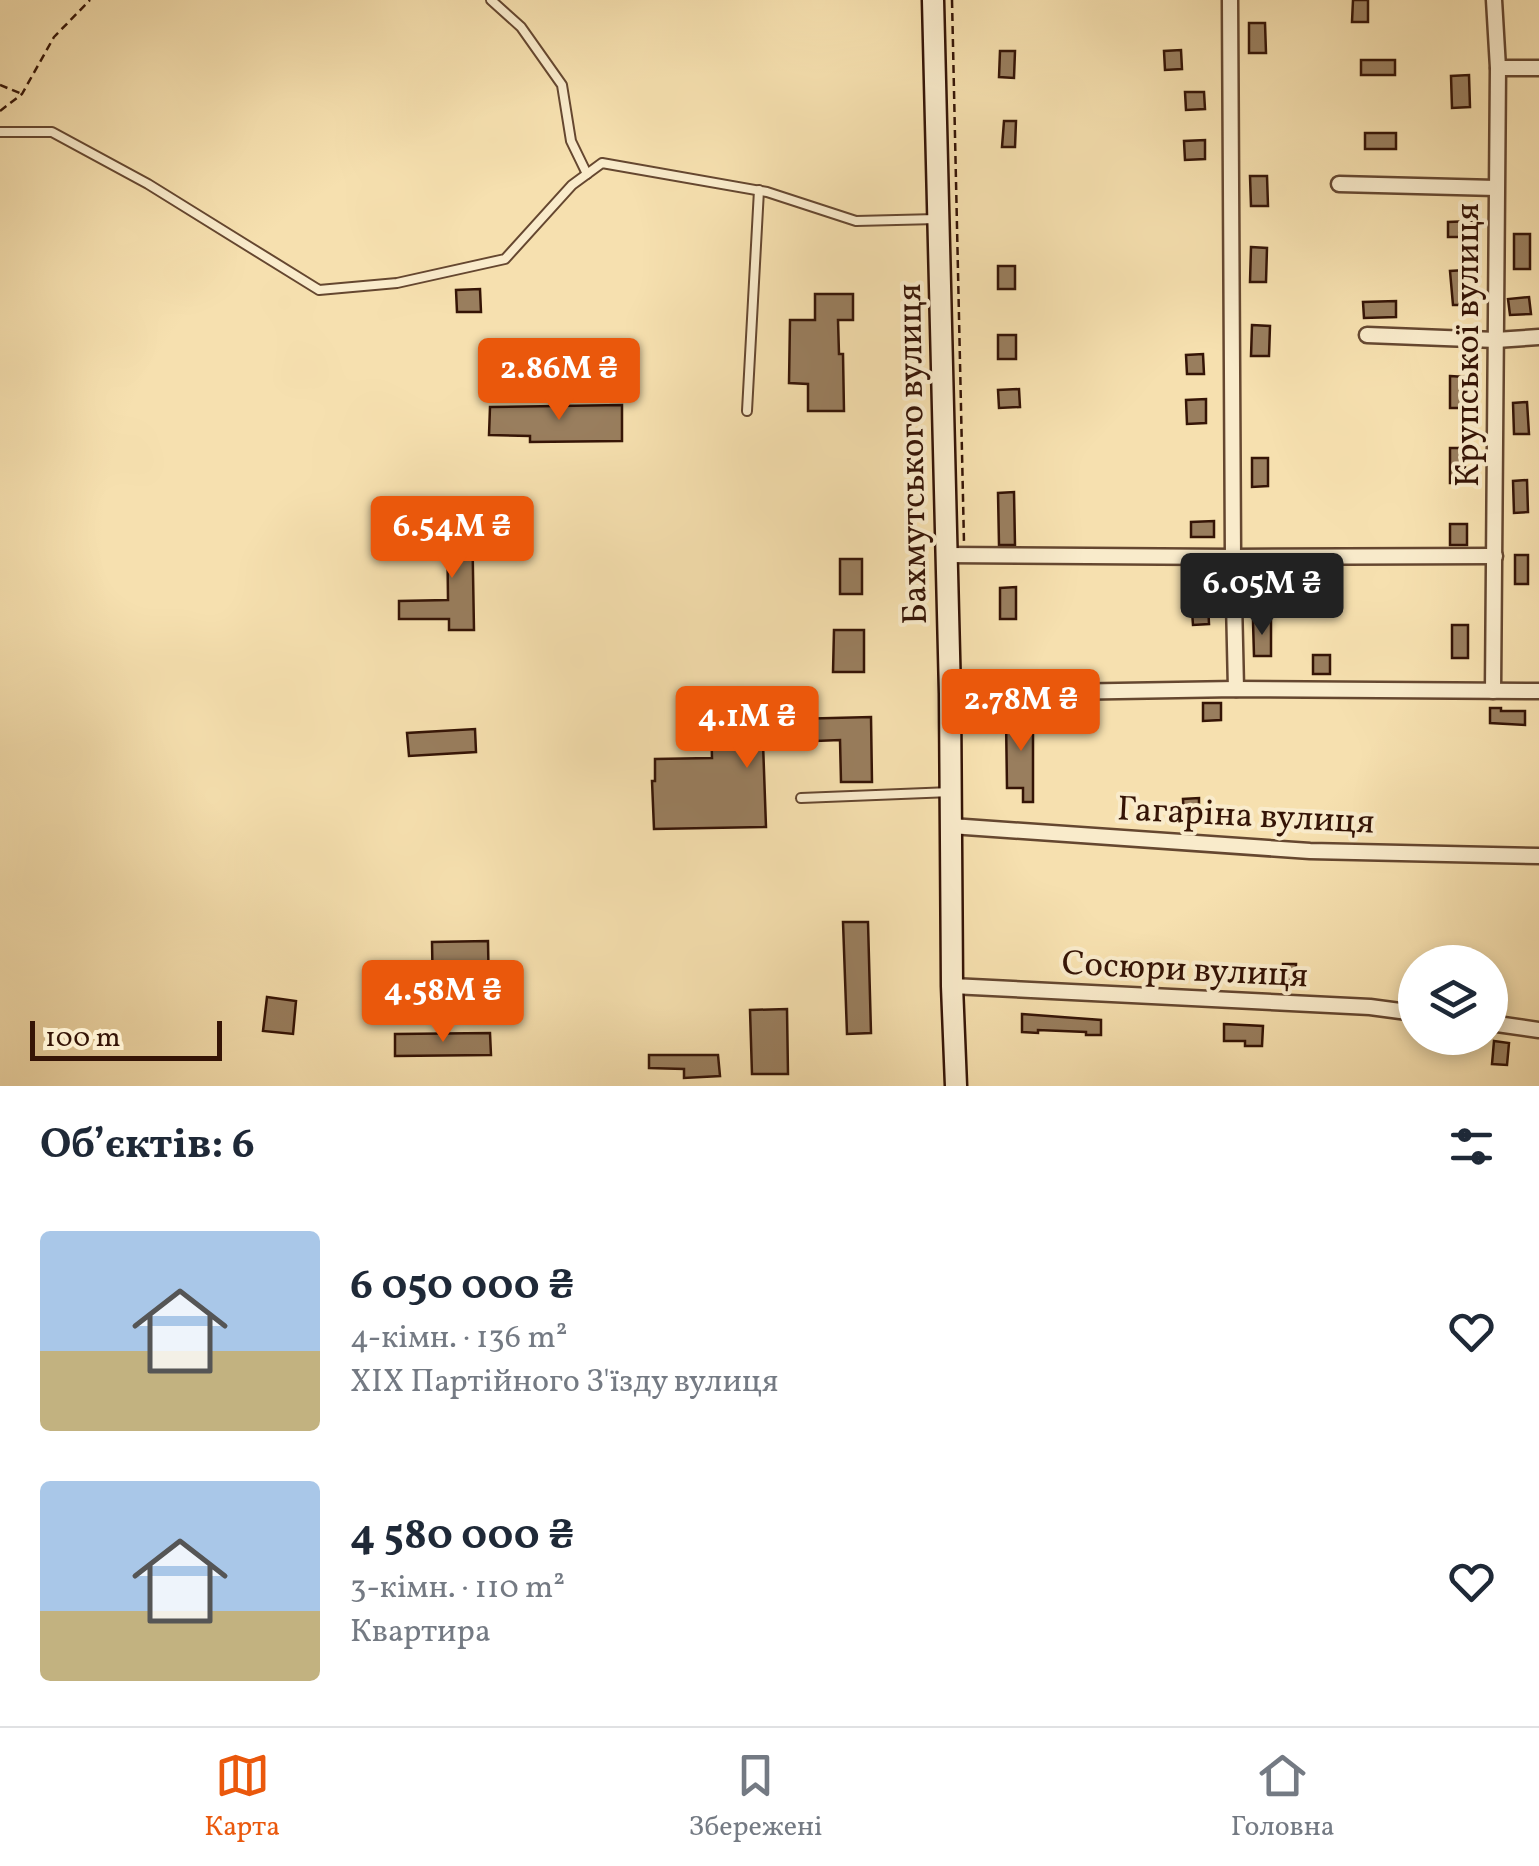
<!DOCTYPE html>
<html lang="uk">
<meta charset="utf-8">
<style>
body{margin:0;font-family:Vollkorn,serif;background:#f2f2f3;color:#1f2937;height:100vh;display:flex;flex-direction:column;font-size:38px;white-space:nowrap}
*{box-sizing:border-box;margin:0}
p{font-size:32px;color:#747a83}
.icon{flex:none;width:55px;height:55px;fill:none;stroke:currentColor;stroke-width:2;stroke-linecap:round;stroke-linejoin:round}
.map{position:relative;height:1086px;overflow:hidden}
.panel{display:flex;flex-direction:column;background:#fff;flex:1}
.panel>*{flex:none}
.controls{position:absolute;left:1398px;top:945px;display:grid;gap:20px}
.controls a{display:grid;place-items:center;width:110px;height:110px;border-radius:50%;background:#fff;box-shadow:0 5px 15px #0003;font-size:50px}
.scale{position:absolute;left:30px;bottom:25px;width:192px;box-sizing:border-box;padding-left:10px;border:5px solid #351406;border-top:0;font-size:28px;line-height:35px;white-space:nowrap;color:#351406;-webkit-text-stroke:8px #f9ebcb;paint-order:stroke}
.price{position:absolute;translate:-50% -85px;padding:0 22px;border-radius:10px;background:#ea580c;color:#fff;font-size:32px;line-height:65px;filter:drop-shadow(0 2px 5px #0008)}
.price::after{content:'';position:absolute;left:50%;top:60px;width:30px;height:22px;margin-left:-15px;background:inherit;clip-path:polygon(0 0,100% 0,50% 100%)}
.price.active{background:#222;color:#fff}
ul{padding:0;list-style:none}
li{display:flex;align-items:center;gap:30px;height:250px;padding:0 40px}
li span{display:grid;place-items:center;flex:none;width:280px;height:200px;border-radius:10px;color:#555}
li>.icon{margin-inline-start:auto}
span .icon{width:120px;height:120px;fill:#fffc;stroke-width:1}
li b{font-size:42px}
h2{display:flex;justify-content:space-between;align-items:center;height:120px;padding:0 40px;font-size:42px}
.menu{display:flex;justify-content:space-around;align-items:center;height:140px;border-top:2px solid #e0e1e3;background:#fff;font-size:28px;color:#747a83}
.menu a{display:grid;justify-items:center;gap:5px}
.menu .active{color:#ea580c}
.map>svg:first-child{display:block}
</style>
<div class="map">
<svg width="1539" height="1086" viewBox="0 0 1539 1086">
<rect width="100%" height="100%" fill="#f6e0af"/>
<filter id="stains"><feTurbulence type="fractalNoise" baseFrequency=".002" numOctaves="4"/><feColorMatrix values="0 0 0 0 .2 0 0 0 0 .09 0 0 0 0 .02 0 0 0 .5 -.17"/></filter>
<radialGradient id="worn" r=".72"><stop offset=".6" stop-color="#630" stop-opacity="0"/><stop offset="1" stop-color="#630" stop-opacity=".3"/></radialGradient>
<g fill="#997e5e" stroke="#351406" stroke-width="2.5">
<polygon points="1353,0 1368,0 1368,22 1352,22"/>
<polygon points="1249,23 1265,23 1266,53 1249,53"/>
<polygon points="1181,50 1182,69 1165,70 1164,51"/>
<polygon points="1000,51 1015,51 1014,78 999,77"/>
<rect x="1361" y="60" width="34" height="15"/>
<polygon points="1469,75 1470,107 1452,108 1451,76"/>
<polygon points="1185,92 1204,92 1205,109 1186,110"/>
<polygon points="1004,121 1016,121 1015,147 1002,147"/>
<rect x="1365" y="133" width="31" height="16"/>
<polygon points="1205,140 1205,159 1185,160 1184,141"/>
<polygon points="1250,176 1267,176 1268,206 1251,206"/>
<polygon points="1472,221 1472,237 1448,237 1448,222"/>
<rect x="1514" y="234" width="16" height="35"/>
<polygon points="1251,247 1267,248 1266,282 1250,282"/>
<rect x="998" y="266" width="17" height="23"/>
<polygon points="1465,270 1467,305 1453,305 1450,271"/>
<polygon points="480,289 481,312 457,312 456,290"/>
<polygon points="815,294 853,294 853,320 838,320 839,354 843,354 844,411 808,411 808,384 789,383 790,320 815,320"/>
<polygon points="1529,297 1531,314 1510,315 1508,299"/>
<polygon points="1396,301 1396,317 1364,318 1363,302"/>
<polygon points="1252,325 1270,326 1269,356 1251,356"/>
<rect x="998" y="335" width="18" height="24"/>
<polygon points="1203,354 1204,374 1187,374 1186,355"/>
<polygon points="1450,376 1465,377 1465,408 1450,408"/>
<polygon points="1019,389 1020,407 999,408 998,390"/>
<polygon points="1206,399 1206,423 1187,424 1186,400"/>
<polygon points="1527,402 1529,434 1514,434 1513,403"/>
<polygon points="622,405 622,441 530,442 530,436 489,435 490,407"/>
<rect x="1450" y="448" width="15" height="35"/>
<polygon points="1252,458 1268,458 1268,486 1252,487"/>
<polygon points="1527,480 1528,512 1514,513 1513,481"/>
<polygon points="1014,492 1015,545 999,545 998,493"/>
<polygon points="447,515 472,515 474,630 449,630 449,619 399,619 399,601 448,600"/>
<polygon points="1214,521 1214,537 1191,537 1191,522"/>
<rect x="1450" y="524" width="17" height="21"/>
<rect x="1515" y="555" width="13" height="29"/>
<rect x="840" y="559" width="22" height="35"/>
<polygon points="1207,583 1209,624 1193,625 1190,584"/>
<polygon points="1016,587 1016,619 1000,619 1000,588"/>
<polygon points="1253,621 1271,621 1271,656 1254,656"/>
<rect x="1452" y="625" width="16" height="33"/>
<polygon points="834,630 864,630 864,672 833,672"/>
<rect x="1313" y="655" width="17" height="19"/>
<polygon points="1203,703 1221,703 1221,720 1203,721"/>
<polygon points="1490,708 1501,708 1501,711 1525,711 1525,725 1490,723"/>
<polygon points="1017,712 1033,712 1033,802 1023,802 1023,788 1007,788 1006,718 1017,718"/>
<polygon points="871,717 872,782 841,782 840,740 763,743 766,827 654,829 652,781 655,781 655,759 712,758 711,721"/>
<polygon points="475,729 476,752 409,756 407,733"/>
<polygon points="1199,798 1199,820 1184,820 1183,799"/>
<polygon points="843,922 868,922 871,1033 847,1034"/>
<polygon points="488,941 489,998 433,999 432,942"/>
<polygon points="1283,964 1296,964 1295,983 1255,982 1255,966 1283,967"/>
<polygon points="267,997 296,1001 293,1034 263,1031"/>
<polygon points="787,1009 788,1074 752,1074 750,1010"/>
<polygon points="1022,1014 1101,1020 1101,1035 1086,1035 1086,1032 1038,1030 1038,1033 1022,1032"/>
<polygon points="1224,1024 1263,1026 1262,1046 1245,1046 1245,1041 1224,1041"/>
<polygon points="490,1033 491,1055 395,1056 395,1034"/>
<polygon points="1494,1041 1509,1043 1507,1065 1492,1064"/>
<polygon points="649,1055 718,1055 720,1076 684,1078 684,1069 649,1068"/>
</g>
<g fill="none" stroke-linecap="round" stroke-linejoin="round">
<defs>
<g id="lane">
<polyline points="491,0 521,27 562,85 571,141 587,174"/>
<polyline points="0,132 52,132 148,184 319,290 397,283 505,259 572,185 602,163 767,192 856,221 937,219"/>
<polyline points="747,411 759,190"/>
<polyline points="801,798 951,792"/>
</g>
<g id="street">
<polyline points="1230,0 1233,557 1236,689"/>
<polyline points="1498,68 1539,68"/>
<polyline points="1339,184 1496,188"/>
<polyline points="1367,335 1496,340 1539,337"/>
<polyline points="946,555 1233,557 1495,556"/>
<polyline points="1493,691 1498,68 1494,0"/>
<polyline points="950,694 1236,689 1539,691"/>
<polyline points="951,826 1310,851 1539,856"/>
<polyline points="952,986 1370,1007 1415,1013"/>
<polyline points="1490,1023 1539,1030"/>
</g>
<polyline id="secondary" points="933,0 950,694 952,986 956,1086"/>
</defs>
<use href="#lane" stroke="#654730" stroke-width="12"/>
<use href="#street" stroke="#654730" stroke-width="19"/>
<use href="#secondary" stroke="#351406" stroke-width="25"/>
<g stroke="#351406" stroke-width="2.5" stroke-dasharray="8 5" stroke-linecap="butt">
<polyline points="952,0 964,543"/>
<polyline points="0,85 22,94"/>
<polyline points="0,111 22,94 54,37 90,0"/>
</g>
<use href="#lane" stroke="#f9ebcb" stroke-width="8"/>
<use href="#street" stroke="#f9ebcb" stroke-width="14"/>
<use href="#secondary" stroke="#f9ebcb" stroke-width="20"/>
</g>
<g text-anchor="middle" stroke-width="8" stroke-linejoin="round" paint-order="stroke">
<g font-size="35" fill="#351406" stroke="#f9ebcb">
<text transform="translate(1466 345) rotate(-90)" y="12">Крупської вулиця</text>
<text transform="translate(911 454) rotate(-91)" y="12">Бахмутського вулиця</text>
<text transform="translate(1246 814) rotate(3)" y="12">Гагаріна вулиця</text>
<text transform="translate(1185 968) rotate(3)" y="12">Сосюри вулиця</text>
</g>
</g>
<rect width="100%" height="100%" filter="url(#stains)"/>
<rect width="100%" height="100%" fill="url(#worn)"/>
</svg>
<div class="controls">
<a><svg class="icon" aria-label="layers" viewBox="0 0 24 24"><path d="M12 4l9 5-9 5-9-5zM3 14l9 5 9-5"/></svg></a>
</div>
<div class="scale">100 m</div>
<b class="price" style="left:559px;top:423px">2.86M ₴</b>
<b class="price" style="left:452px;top:581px">6.54M ₴</b>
<b class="price active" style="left:1262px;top:638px">6.05M ₴</b>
<b class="price" style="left:1021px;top:754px">2.78M ₴</b>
<b class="price" style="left:747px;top:771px">4.1M ₴</b>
<b class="price" style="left:443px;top:1045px">4.58M ₴</b>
</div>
<section class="panel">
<h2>Об’єктів: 6<svg class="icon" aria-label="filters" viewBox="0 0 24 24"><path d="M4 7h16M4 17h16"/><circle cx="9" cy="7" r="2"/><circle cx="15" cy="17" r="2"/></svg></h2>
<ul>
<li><span style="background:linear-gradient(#a9c7e8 60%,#c2b280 0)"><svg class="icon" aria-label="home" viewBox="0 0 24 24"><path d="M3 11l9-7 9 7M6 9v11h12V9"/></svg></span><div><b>6 050 000 ₴</b><p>4-кімн. · 136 m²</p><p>XIX Партійного З'їзду вулиця</p></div><svg class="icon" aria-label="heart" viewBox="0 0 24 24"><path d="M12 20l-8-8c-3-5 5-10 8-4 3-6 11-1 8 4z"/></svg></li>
<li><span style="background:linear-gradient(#a9c7e8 65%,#c2b280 0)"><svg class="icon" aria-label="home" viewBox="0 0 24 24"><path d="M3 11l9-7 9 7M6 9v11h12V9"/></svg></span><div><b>4 580 000 ₴</b><p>3-кімн. · 110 m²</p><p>Квартира</p></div><svg class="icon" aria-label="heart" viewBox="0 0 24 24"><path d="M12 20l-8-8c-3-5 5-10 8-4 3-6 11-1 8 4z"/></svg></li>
</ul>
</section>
<nav class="menu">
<a class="active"><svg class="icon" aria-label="map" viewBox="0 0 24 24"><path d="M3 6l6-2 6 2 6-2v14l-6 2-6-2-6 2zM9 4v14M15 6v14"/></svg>Карта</a>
<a><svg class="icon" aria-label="saved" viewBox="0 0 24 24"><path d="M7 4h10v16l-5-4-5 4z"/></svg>Збережені</a>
<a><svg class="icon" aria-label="home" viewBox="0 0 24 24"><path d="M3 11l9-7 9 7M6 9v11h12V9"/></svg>Головна</a>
</nav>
